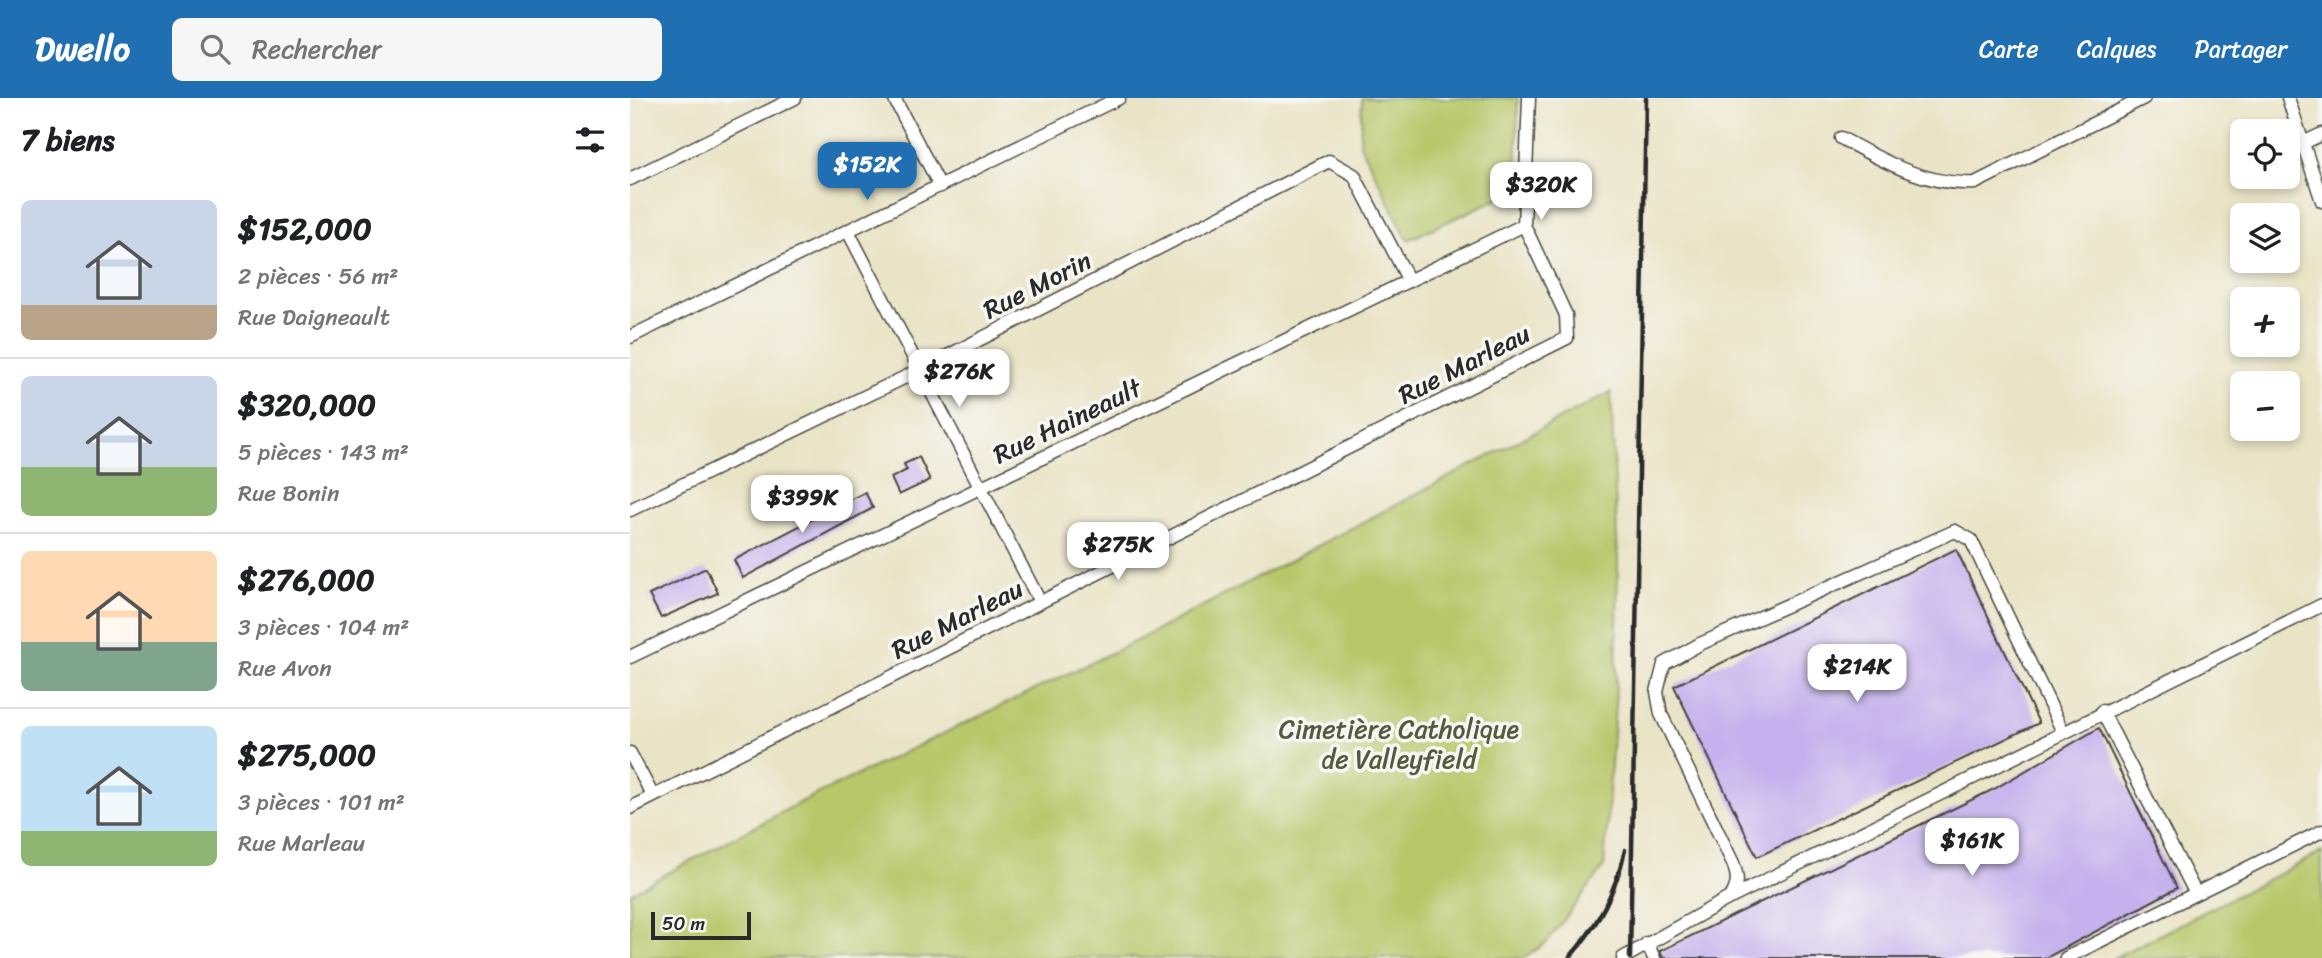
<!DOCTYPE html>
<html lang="fr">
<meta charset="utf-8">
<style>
body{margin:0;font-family:Sriracha,sans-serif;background:#f6f6f6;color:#202124;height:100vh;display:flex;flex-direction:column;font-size:26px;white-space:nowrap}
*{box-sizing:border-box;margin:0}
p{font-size:23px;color:#757577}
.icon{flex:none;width:38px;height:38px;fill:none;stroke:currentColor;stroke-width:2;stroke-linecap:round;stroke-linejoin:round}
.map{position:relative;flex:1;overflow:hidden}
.drawer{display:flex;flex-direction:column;background:#fff;width:630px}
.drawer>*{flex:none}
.buttons{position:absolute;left:1600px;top:21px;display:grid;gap:14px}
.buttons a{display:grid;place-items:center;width:70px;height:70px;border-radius:10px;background:#fff;box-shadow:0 4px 10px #0003;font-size:35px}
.scale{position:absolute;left:21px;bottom:18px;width:100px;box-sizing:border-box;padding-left:7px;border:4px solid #2b2b2b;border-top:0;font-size:19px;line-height:24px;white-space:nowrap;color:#2b2b2b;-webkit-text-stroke:5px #f6f6f2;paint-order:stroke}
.price{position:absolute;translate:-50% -60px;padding:0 16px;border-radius:14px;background:#fff;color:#222;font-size:23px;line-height:46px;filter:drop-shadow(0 2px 4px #0008)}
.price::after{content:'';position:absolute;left:50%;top:42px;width:21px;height:16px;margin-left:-10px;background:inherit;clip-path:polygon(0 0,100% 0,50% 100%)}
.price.selected{background:#1f6fb2;color:#fff}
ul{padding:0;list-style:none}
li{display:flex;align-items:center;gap:21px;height:175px;padding:0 21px}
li+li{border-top:2px solid #e0e0e0}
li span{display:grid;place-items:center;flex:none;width:196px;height:140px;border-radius:10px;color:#555}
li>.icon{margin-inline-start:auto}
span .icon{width:84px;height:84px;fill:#fffc;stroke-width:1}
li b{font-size:30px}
h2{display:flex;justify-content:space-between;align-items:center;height:84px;padding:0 21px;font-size:30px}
header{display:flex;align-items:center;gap:42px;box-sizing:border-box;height:98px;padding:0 35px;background:#1f6fb2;color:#fff}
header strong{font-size:33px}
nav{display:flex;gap:38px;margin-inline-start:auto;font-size:24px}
.search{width:490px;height:63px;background:#f6f6f6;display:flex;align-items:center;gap:18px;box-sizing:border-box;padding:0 24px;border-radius:10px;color:#757577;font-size:26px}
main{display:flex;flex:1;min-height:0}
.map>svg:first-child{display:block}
</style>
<header>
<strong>Dwello</strong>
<div class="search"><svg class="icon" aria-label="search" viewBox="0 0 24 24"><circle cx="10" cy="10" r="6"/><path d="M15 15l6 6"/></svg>Rechercher</div>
<nav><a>Carte</a><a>Calques</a><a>Partager</a></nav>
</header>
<main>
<section class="drawer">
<h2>7 biens<svg class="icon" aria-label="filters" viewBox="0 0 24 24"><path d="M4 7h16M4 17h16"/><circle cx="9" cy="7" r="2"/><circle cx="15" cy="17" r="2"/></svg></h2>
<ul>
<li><span style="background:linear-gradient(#c9d6e8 75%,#b9a48a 0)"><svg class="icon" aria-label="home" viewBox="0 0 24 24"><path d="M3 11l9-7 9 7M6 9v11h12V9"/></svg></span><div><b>$152,000</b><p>2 pièces · 56 m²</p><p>Rue Daigneault</p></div></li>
<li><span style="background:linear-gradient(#c9d6e8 65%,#8fb573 0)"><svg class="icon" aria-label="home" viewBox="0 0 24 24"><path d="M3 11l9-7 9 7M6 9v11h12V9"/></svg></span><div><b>$320,000</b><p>5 pièces · 143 m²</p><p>Rue Bonin</p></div></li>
<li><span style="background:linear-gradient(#ffd9b3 65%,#7fa58c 0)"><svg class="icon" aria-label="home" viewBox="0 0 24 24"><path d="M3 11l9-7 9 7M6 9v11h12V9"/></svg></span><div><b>$276,000</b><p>3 pièces · 104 m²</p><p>Rue Avon</p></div></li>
<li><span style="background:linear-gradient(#bfe0f5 75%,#8fb573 0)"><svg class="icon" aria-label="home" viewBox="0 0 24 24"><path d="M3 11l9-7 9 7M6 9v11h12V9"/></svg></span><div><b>$275,000</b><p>3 pièces · 101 m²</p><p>Rue Marleau</p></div></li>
</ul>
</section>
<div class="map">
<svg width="1692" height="860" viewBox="0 0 1692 860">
<rect width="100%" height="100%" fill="#f6f6f2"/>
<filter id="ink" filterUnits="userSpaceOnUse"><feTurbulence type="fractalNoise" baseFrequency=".0143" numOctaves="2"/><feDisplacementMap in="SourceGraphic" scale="14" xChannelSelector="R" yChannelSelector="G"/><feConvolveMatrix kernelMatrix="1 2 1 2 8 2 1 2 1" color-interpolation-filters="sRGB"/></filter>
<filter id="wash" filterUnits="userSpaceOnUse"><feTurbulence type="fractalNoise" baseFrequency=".00686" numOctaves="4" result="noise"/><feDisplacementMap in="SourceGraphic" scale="28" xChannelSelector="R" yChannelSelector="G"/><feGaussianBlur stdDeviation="1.57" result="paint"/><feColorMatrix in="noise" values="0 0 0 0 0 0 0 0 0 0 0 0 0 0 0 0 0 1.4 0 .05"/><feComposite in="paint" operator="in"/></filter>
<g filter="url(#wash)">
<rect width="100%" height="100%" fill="#eae4c6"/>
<g fill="#b7c769" stroke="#71794a" stroke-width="2">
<polygon points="732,0 888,0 886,92 778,142 730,46"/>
<polygon points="981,294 988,464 986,591 974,769 917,844 895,860 0,860 0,795 171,704 510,541"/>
<polygon points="1692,754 1692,860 1484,860"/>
</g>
<g id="blocks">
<g fill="#c5b1ed">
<polygon points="289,359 300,382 269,397 261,380 277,372 274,366"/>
<polygon points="235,394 243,410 113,480 104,462"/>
<polygon points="1326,451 1409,625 1127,759 1044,588"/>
<polygon points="76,470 88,495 31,520 19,497"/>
<polygon points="1469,630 1547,790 1416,860 1033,860 1030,853 1364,691"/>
</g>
</g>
</g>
<g filter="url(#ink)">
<use href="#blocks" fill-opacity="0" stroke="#484742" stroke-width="2"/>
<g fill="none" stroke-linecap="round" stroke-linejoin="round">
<defs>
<g id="minor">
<polyline points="264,0 310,88"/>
<polyline points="1658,0 1692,103"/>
<path d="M1211 40C1253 63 1296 88 1345 85L1514 0"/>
<polyline points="1673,45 1692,36"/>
<polyline points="0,81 165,0"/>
<polyline points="218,133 410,504"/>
<polyline points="0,239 489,0"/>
<polyline points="0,412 290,272 699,63 724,77 779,183"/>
<polyline points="0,559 894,127"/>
<polyline points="1472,613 1565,794"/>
<polyline points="0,655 23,698"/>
<polyline points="0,710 937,240 936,217 894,127 899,0"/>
<polyline points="1102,799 1692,507"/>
<polyline points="1017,845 1024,860"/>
<path d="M993 860 1101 799C1109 786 1108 779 1103 765L1031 616 1027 594 1034 566 1070 546 1325 433 1341 442 1433 634"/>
<polyline points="1436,860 1692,733"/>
</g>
</defs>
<use href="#minor" stroke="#484742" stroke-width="15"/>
<use href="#minor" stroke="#fff" stroke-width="12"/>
<g stroke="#2b2b2b" stroke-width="4.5">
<path d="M939 860C967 829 986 793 995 752"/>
<polyline points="1000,860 1016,0"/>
</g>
</g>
</g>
<g text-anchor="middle" stroke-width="7" stroke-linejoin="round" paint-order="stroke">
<g font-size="26" fill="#2b2b2b" stroke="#f6f6f2">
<text transform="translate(407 187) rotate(-27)" y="9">Rue Morin</text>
<text transform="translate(834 266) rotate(-27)" y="9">Rue Marleau</text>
<text transform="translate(437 323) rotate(-26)" y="9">Rue Haineault</text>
<text transform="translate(327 521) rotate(-27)" y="9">Rue Marleau</text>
</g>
<g font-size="26" fill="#555a3e" stroke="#f6f6f2">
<text x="769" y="640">Cimetière Catholique<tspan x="769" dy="30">de Valleyfield</tspan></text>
</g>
</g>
</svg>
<div class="buttons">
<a><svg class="icon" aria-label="locate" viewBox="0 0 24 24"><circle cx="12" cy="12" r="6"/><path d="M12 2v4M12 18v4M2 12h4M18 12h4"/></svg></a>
<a><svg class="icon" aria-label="layers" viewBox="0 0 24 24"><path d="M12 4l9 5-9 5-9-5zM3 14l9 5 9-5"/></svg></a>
<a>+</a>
<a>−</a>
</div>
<div class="scale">50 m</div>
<b class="price selected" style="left:237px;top:104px">$152K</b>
<b class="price" style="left:911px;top:124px">$320K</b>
<b class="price" style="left:329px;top:311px">$276K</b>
<b class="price" style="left:172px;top:437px">$399K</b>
<b class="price" style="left:488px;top:484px">$275K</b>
<b class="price" style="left:1227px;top:606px">$214K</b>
<b class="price" style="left:1342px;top:780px">$161K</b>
</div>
</main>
